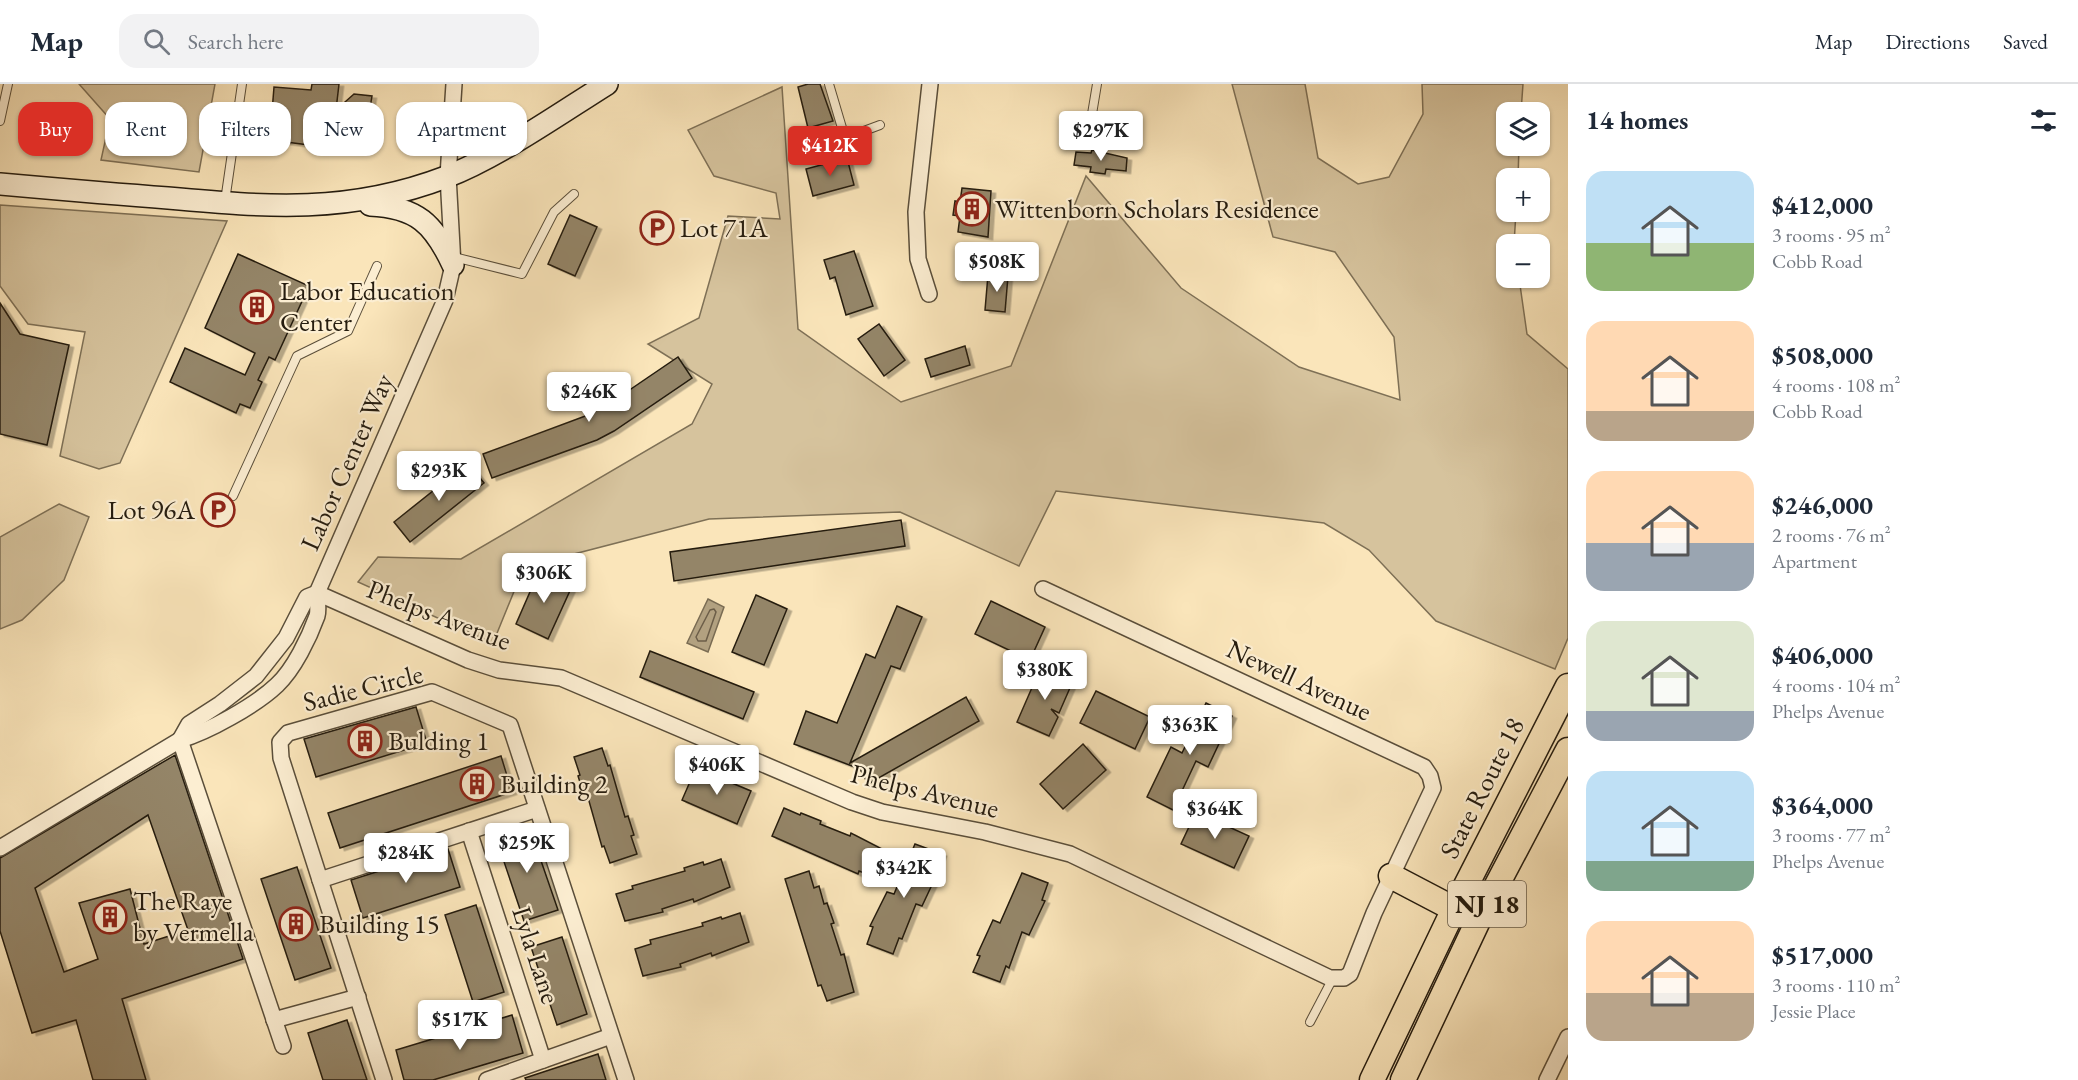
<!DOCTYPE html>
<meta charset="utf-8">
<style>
body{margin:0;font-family:"EB Garamond",serif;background:#f2f2f3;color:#1f2937;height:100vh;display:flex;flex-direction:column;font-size:22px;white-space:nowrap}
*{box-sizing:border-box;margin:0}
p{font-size:20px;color:#747a83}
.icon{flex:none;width:33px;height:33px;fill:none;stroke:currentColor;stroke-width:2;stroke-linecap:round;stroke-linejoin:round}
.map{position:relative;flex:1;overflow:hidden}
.side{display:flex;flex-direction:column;background:#fff;width:510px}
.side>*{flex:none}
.hud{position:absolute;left:18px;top:18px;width:570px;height:54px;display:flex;gap:12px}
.fabs{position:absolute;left:1496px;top:18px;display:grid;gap:12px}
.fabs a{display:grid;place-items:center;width:54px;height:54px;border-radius:12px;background:#fff;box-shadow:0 2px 4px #0004;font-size:30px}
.price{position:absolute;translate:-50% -51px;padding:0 14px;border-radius:6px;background:#fff;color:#222;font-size:20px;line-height:39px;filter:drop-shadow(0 2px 3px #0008)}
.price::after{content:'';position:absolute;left:50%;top:36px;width:18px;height:14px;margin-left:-9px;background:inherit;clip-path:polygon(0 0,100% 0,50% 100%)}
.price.current{background:#d93025;color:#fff}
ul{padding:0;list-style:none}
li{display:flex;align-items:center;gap:18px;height:150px;padding:0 18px}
li span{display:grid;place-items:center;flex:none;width:168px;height:120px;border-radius:18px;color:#555}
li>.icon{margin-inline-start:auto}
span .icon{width:72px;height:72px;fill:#fffc;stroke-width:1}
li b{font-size:26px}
h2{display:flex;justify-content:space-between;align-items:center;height:72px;padding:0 18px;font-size:26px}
.pill{padding:0 21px;border-radius:18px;background:#fff;box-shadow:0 2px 4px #0004;font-size:21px;line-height:54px}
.pill.current{background:#d93025;color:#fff}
header{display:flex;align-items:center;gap:36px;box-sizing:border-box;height:84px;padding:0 30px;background:#fff;border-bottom:2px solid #e0e1e3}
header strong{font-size:28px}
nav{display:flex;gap:33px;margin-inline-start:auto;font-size:21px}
.search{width:420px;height:54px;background:#f2f2f3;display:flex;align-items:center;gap:15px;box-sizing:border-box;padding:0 21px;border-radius:18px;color:#747a83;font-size:22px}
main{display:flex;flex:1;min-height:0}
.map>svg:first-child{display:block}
</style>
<header>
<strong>Map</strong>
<div class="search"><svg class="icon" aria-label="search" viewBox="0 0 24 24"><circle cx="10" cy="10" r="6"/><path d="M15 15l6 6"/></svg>Search here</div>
<nav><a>Map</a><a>Directions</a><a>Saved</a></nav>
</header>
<main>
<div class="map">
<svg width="1568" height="996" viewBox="0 0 1568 996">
<defs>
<filter id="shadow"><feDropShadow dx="4.5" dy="2.5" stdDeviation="0" flood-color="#0004"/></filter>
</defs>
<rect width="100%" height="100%" fill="#fae5ba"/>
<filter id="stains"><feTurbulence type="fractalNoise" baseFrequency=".00333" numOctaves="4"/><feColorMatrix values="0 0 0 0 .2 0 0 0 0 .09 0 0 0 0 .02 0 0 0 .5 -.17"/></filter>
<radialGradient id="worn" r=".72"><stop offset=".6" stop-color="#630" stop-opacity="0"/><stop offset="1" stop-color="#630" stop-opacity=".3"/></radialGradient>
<g fill="#d6c39d" stroke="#7e7056" stroke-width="1.5">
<polygon points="79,0 215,0 199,88 101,76 110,35"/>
<polygon points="1232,0 1305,0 1318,74 1358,100 1389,93 1423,30 1422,0 1523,0 1521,28 1506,28 1506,62 1519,62 1518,94 1506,94 1506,128 1516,128 1514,160 1506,160 1506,194 1519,194 1527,250 1568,285 1568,554 1555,585 1436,537 1369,466 1324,439 1056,407 1019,482 900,428 709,435 524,483 493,559 358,498 378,473 461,475 692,340 712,300 648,260 699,234 728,132 780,135 776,109 714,92 688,46 782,3 798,245 901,318 1011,282 1086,92 1181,204 1299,283 1400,316 1394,253 1335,168 1273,153"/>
<polygon points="0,121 227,137 120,379 99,385 60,372 85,248 28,240 0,202"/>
<polygon points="59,420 89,433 64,496 22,536 0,545 0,453"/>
</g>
<polygon fill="#b2a180" stroke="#7a6c53" stroke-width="1.5" points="708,515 724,523 708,568 687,559"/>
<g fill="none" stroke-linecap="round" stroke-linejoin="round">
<polygon stroke="#6c5e48" stroke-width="1.5" points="714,525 716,528 706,557 698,557 696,553 710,526"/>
</g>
<g fill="#948568" stroke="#251c0f" stroke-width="1.5" fill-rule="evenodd" filter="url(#shadow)">
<polygon points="312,0 339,0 336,26 354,10 372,12 365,55 354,54 353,64 333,62 332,64 263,55 266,28 272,28 274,3 311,6"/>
<polygon points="808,0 820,0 833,37 808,44 798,3"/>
<polygon points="1092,66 1127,74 1126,87 1106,85 1105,90 1090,88 1091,83 1074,81 1076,68 1091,69"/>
<polygon points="847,74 854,101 813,112 806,85"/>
<polygon points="962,104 991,107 988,153 958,148 960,132 953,131 955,117 960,118"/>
<polygon points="570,131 597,143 575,192 548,180"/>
<polygon points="854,167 873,222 846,231 835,193 830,195 824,176"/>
<polygon points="238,170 309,202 275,276 269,273 258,296 262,298 250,324 240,320 236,329 170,298 185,264 245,291 255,269 205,244"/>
<polygon points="988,191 1008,192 1005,228 985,226"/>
<polygon points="0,219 20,250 69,261 47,361 0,350"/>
<polygon points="879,240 905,276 884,292 858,255"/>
<polygon points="965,262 970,281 931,293 925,275"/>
<polygon points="678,273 692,294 614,347 597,356 492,394 483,370 588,331 586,325 596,320 600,326"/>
<polygon points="468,379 484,399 410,458 394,438"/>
<polygon points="901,436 905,462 674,497 670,468"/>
<polygon points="540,485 573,500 548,555 516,540"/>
<polygon points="756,511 787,525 764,581 732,568"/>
<polygon points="991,517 1045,543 1030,576 975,550"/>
<polygon points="897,522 922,533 900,585 891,582 850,679 966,613 979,637 868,700 860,685 794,660 806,627 837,639 866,570 875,574"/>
<polygon points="650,567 754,608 743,635 640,593"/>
<polygon points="1041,583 1073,597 1059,629 1051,625 1058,633 1049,652 1017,638"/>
<polygon points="1096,607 1150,633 1135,665 1080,639"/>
<polygon points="1206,619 1232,632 1208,683 1196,677 1173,726 1147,713 1171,663 1182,669"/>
<polygon points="416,623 427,659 316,693 304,655"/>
<polygon points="1083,660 1106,686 1063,725 1040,700"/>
<polygon points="602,664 608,682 610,681 625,733 628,732 634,751 631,752 637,770 610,779 604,762 602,763 587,710 584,711 578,692 580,691 574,673"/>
<path d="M175 671 243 875 122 915 146 996H93L76 936 32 949 0 847V774ZM148 731 188 846 144 860 130 805 79 819 98 875 64 888 35 804Z"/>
<polygon points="501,672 512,708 340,764 328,729"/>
<polygon points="696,684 751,707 737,740 682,716"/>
<polygon points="784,724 800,731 801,729 821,737 820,740 850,752 851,749 886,767 875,793 859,787 858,790 772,752"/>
<polygon points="1196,728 1249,752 1234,784 1181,760"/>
<polygon points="529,742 558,826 524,837 496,754"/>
<polygon points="915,760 942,770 935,787 938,788 922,822 916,820 902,855 899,854 893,870 867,860 873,843 870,842 887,808 894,810"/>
<polygon points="448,765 460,803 363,834 351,796"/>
<polygon points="721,775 730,803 694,818 693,815 662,825 663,828 625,837 616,810 633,805 632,802 685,787 684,784 703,778 704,781"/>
<polygon points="297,783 331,884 295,896 261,795"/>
<polygon points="809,787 814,804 819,802 824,820 827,819 834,839 831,840 841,871 844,870 854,908 827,917 821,901 818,902 785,795"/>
<polygon points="1022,789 1048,799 1042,816 1045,817 1029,851 1022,848 1009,884 1006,882 1000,898 973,888 980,872 977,871 993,836 1000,839"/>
<polygon points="476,821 504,908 473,918 445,831"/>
<polygon points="740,829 749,858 712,872 711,869 680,880 681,883 643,892 635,865 651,860 650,856 703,842 702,839 721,833 722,835"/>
<polygon points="562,853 587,930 557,941 531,863"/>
<polygon points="512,931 523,969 433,996 404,996 396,966"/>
<polygon points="347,936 367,996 323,996 308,949"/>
<polygon points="598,970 606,996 526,996 525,994"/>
</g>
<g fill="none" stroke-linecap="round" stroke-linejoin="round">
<defs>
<g id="service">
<polyline points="829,0 845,54 880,41"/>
<polyline points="1097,0 1090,42 1118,47"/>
<polyline points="0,37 8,0"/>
<polyline points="225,117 242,0"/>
<polyline points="454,173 522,190 554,128 574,110"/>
<polyline points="233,412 297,272 348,247 377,182"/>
<polyline points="1310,938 1333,894"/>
</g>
<g id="minor">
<polyline points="929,210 918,175 916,128 930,0"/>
<polyline points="317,509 468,576 499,586 561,594 852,718 882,728 985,748 1070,770 1330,894 1344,894 1350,890 1374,829 1433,704 1430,692 1424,683 1043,505"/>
<polyline points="180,656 283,962"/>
<polyline points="180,656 189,640 220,620 256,592 286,554 307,513 317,509"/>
<polyline points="469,747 543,976"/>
<path d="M0 764 180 656C208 648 256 621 277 601 294 585 309 554 317 532 319 526 317 516 317 509L445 216 453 181 448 92 454 0"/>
<polyline points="320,796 537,725"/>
<polyline points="274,936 358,913"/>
<polyline points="384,996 281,674 280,658 288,649 432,608 510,641 626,996"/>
<polyline points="487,996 611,952"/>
<polyline points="1547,996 1568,953"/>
</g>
<g id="secondary">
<path d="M0 100C56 105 112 110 168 114 268 123 349 130 446 93 498 73 559 30 607 0"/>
<path d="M370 121C417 123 434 140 453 181"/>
</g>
<g id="trunk">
<polyline points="1391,792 1454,825"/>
<polyline points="1372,996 1454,825 1568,602"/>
<polyline points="1403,996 1477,839 1568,666"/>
</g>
</defs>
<use href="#service" stroke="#5a4e3a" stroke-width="10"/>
<use href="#minor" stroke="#5a4e3a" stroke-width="18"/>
<use href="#secondary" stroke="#251c0f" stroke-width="24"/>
<use href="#trunk" stroke="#251c0f" stroke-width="27"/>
<use href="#service" stroke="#fceed2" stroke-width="8"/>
<use href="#minor" stroke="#fceed2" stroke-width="15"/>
<use href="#secondary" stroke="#fceed2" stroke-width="21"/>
<use href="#trunk" stroke="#fae5ba" stroke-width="24"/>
</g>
<defs>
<symbol id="building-ring" viewBox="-11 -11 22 22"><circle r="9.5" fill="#fceed2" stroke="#8f2418" stroke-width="1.5"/><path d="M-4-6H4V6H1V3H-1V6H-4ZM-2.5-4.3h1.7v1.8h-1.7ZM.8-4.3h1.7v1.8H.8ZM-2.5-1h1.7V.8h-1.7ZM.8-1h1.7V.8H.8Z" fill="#8f2418"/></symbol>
<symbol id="parking-ring" viewBox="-11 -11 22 22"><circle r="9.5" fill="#fceed2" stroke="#8f2418" stroke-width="1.5"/><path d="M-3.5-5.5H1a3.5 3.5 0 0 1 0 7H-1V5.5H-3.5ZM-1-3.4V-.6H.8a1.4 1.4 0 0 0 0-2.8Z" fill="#8f2418"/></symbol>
</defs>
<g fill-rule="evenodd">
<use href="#building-ring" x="953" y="106" width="38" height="38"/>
<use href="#parking-ring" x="638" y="125" width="38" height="38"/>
<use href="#building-ring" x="238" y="204" width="38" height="38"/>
<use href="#parking-ring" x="199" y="407" width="38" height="38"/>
<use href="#building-ring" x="346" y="638" width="38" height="38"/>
<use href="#building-ring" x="458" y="681" width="38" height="38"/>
<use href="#building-ring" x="91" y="814" width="38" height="38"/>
<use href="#building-ring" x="277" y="821" width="38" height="38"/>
</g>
<g text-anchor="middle" stroke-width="4.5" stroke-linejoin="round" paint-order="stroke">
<rect fill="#fceed2" stroke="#665b4a" stroke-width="1.5" x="1448" y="797" width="78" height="46" rx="4.5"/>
<g font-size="26" font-weight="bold" fill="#251c0f">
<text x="1487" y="829">NJ 18</text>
</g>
<g font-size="27" fill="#251c0f" stroke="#fceed2" text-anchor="start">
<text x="995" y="134">Wittenborn Scholars Residence</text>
<text x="680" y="153">Lot 71A</text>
<text x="280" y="216">Labor Education<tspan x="280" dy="31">Center</tspan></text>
<text x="195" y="435" text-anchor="end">Lot 96A</text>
<text x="388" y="666">Bulding 1</text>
<text x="500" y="709">Building 2</text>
<text x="133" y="826">The Raye<tspan x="133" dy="31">by Vermella</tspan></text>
<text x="319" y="849">Building 15</text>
</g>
<g font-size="27" fill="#251c0f" stroke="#fceed2">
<text transform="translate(347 378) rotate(-66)" y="9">Labor Center Way</text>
<text transform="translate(439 531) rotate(21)" y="9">Phelps Avenue</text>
<text transform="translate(1299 596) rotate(25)" y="9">Newell Avenue</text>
<text transform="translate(363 604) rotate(-14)" y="9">Sadie Circle</text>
<text transform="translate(1482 704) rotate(-63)" y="9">State Route 18</text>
<text transform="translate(925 707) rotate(14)" y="9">Phelps Avenue</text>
<text transform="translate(536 871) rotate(72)" y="9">Lyla Lane</text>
</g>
</g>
<rect width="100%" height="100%" filter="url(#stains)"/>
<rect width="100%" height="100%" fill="url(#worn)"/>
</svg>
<div class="fabs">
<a><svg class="icon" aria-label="layers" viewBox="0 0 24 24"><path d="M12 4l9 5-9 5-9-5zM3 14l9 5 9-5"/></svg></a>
<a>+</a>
<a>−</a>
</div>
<b class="price" style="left:1101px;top:78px">$297K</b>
<b class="price current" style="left:830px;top:93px">$412K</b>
<b class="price" style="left:997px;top:209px">$508K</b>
<b class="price" style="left:589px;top:339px">$246K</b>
<b class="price" style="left:439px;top:418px">$293K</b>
<b class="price" style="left:544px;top:520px">$306K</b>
<b class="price" style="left:1045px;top:617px">$380K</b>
<b class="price" style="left:1190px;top:672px">$363K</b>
<b class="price" style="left:717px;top:712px">$406K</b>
<b class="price" style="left:1215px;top:756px">$364K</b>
<b class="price" style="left:527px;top:790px">$259K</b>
<b class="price" style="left:406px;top:800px">$284K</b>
<b class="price" style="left:904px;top:815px">$342K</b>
<b class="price" style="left:460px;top:967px">$517K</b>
<div class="hud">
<a class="pill current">Buy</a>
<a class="pill">Rent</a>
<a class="pill">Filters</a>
<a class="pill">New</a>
<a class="pill">Apartment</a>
</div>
</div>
<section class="side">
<h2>14 homes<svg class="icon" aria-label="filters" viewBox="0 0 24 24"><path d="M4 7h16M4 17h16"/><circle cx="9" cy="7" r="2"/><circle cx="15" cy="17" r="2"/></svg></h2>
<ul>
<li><span style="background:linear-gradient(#bfe0f5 60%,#8fb573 0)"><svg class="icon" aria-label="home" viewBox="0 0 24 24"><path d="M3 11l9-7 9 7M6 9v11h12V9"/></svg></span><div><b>$412,000</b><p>3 rooms · 95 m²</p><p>Cobb Road</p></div></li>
<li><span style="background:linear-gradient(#ffd9b3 75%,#b9a48a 0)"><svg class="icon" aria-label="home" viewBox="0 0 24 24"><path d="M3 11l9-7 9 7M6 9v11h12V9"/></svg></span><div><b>$508,000</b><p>4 rooms · 108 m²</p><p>Cobb Road</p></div></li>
<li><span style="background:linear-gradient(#ffd9b3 60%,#9aa5b1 0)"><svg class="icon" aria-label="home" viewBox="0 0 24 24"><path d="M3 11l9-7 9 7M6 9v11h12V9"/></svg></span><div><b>$246,000</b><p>2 rooms · 76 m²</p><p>Apartment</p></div></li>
<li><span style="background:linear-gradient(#dfe7d0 75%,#9aa5b1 0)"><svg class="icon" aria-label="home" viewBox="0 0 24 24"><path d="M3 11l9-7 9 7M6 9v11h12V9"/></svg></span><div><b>$406,000</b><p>4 rooms · 104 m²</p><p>Phelps Avenue</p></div></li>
<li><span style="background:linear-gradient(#bfe0f5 75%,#7fa58c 0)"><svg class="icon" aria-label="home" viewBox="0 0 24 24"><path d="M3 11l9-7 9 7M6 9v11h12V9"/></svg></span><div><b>$364,000</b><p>3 rooms · 77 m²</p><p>Phelps Avenue</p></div></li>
<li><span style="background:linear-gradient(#ffd9b3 60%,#b9a48a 0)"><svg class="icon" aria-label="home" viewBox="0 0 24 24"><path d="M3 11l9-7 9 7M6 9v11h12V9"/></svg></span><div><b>$517,000</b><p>3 rooms · 110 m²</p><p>Jessie Place</p></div></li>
</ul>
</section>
</main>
